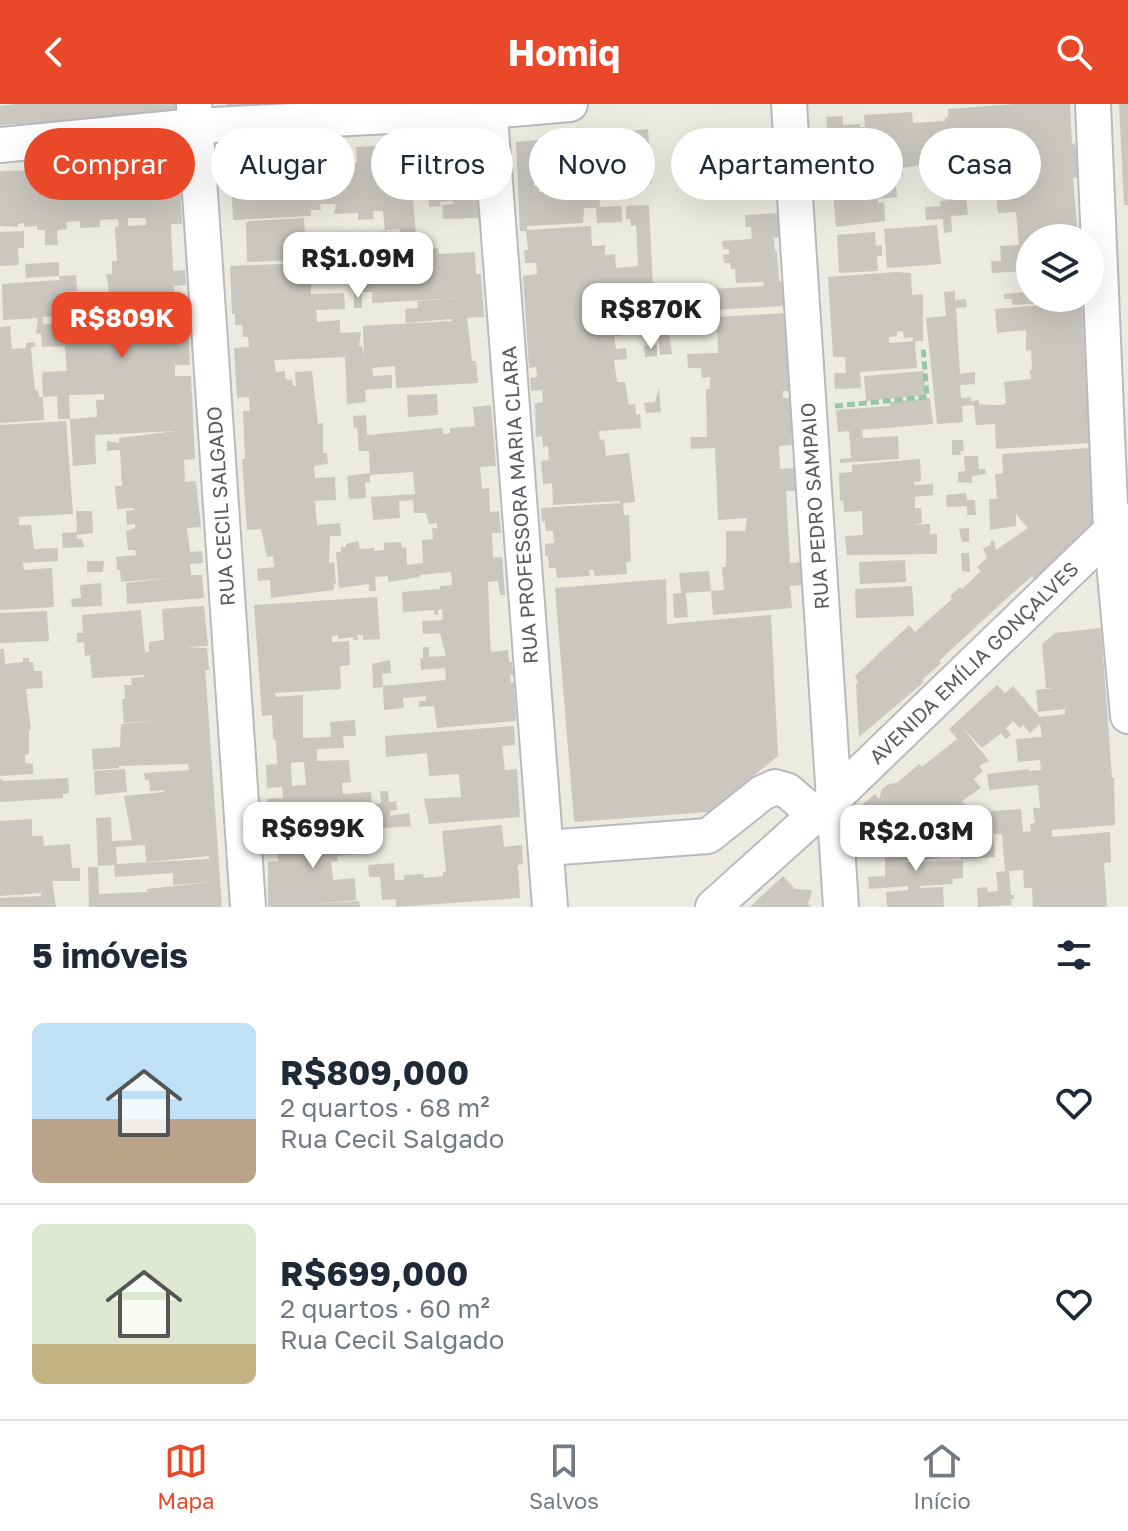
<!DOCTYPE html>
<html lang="pt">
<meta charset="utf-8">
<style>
body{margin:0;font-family:"Golos Text",sans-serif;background:#f2f2f3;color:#1f2937;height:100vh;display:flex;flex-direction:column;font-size:30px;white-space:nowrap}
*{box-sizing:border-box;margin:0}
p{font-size:26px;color:#747a83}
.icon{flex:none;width:44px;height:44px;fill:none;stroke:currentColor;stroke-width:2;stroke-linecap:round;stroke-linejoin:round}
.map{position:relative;height:803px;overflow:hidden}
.panel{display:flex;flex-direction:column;background:#fff;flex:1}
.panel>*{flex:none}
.hud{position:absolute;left:24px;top:24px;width:1080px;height:72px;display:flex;gap:16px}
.buttons{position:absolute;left:1016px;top:120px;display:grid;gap:16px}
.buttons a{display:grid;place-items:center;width:88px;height:88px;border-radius:50%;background:#fff;box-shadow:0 8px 32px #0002;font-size:40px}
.price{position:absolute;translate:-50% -68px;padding:0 18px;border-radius:16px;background:#fff;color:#222;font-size:26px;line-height:52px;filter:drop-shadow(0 2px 4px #0008)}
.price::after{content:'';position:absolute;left:50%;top:48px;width:24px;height:18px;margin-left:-12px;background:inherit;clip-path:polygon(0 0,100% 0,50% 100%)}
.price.active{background:#ea4929;color:#fff}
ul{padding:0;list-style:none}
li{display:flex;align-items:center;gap:24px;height:200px;padding:0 32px}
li+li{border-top:2px solid #e0e1e3}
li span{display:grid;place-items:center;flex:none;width:224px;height:160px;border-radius:12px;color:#555}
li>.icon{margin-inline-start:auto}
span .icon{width:96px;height:96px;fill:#fffc;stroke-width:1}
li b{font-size:34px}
h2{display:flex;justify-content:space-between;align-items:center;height:96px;padding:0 32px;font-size:34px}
.pill{padding:0 28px;border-radius:36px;background:#fff;box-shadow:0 8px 32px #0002;font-size:28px;line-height:72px}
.pill.active{background:#ea4929;color:#fff}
header{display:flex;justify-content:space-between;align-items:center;height:104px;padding:0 32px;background:#ea4929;color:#fff;font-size:36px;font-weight:700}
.tab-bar{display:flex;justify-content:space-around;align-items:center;height:112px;border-top:2px solid #e0e1e3;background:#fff;font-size:22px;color:#747a83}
.tab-bar a{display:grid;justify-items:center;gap:4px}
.tab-bar .active{color:#ea4929}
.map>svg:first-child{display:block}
</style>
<header><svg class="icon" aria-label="back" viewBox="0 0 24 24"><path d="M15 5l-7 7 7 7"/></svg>Homiq<svg class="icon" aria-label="search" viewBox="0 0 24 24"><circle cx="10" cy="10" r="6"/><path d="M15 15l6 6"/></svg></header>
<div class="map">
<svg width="1128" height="803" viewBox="0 0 1128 803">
<rect width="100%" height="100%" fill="#ecebe0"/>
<g fill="#c9c7bf" fill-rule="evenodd">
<polygon points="16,0 177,0 177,5 169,6 170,12 0,21 0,2"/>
<polygon points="227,0 291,0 291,2 228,5"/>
<polygon points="1015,0 1070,0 1072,40 1075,39 1077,57 1078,74 1073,74 1078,134 1030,134 1030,194 1072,194 1072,197 1012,201 1012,195 1004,195 1004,190 1025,188 1024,167 992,169 991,157 1001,157 1000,142 1019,141 1016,108 998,109 995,80 966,82 966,66 1004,63 1003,56 966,59 966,66 960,66 959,58 951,59 952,67 948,67 947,56 903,64 903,71 896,71 896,64 867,67 868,74 895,71 897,93 878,95 878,99 884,98 885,117 836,123 832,77 855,75 855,69 832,71 826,13 843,12 843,21 860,20 860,23 865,23 864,11 912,8 913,19 945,17 945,14 948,13 948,5"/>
<polygon points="1119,0 1128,0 1128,101 1124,101"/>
<polygon points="648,25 652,79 639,80 637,91 628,92 627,76 620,76 619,72 613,72 613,77 608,77 607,73 594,74 594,78 540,82 540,73 534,74 534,82 539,82 539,88 592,85 599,88 600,103 622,102 622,118 597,119 596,104 584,104 583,119 527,122 527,126 591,122 592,142 605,141 605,151 615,150 616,164 638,162 636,121 631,122 630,115 626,115 626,102 649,101 653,183 678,181 680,208 696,208 696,214 708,214 708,226 669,228 672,250 660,251 658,210 655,210 653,189 648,190 647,184 624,185 626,206 607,208 608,221 620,220 622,232 614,232 616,245 626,244 627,255 614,256 617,278 625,278 629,301 635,300 636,311 640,310 641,324 599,327 600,336 604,335 606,352 629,349 635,398 623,399 624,411 629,411 631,458 626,458 627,470 594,472 594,466 589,466 590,472 557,474 556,464 549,464 548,452 545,452 545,440 554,439 553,427 546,427 545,417 542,418 541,404 620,399 620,397 553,401 552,379 543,380 541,357 549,356 548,342 543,343 542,332 536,333 535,299 543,298 542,286 531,287 530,274 537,273 536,263 529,264 523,172 537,170 536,159 525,159 524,146 528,146 526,127 520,127 516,38"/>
<polygon points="758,38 759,62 755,62 756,68 704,71 703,66 699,67 698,42"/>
<polygon points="476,41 481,114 443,115 442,101 453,100 453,97 440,98 441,102 429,103 426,68 415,68 414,50 425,49 425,55 452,53 451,42"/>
<polygon points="379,42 380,58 410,55 416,131 400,133 400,125 385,126 383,107 373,107 374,115 358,116 358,109 334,110 336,100 320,100 321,106 311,106 311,112 233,116 230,52 278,50 279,64 289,64 288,50 301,49 302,59 305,58 305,49 347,44 348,59 357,58 356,43"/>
<path d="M130 59 131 72 143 71V66H153V70L170 69V73H174L175 81H180L182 120H171L173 167 185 166 186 181 174 182 175 197H187L190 261H175V272H191L195 355 184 356 185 378 196 377 201 423 187 424 190 448 202 447 203 459 190 460 191 471H202L204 494 127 500 126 479 167 474 121 478 120 466H117L116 453 136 451 135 446H128L126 427 135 424V420L127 421 126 407 134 406V404L117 405 115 382H122L120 346 107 347V337L119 339V334L176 327 95 331 96 360 73 362 70 315H58L57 292 43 293 42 273 43 268 67 267 65 242 42 243 41 229 36 230 38 214 3 216 2 180 60 176 59 172 76 171 77 187 60 188 61 204 69 203 70 211 43 213V220L106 217 105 202H111V200L106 170H112V157H117L115 123 119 122 118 115 100 116V123L80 124V117L66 118 67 125 57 126 58 141H45V126H37V122L24 123V119L18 120V123L0 122V67L57 66V68H71V75L116 72V61ZM128 114H146V121L128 122ZM107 224H112L110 233 98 232 97 227 107 226ZM104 290V296H96L97 313 70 315 69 291Z"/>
<polygon points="965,82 968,111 951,112 952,128 944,129 943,115 926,116 925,103 941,102 940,97 950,96 949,83"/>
<polygon points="779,109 780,133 774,134 775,147 777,147 779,177 783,177 785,202 695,207 694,181 711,180 711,185 764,182 763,178 736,179 735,165 731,165 730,159 724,159 723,151 729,150 729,145 723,145 722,137 752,135 751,123 746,123 745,111"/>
<polygon points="304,114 306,156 247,158 246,119 250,117"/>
<polygon points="937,121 941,160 887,164 884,125"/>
<polygon points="24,127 24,144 18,144 19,161 0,162 0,128"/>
<polygon points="386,127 386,141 419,135 420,151 429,151 428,145 438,144 439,150 475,148 476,170 481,170 484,213 467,214 472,257 476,257 478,279 396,284 395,262 372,264 373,272 392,271 392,284 365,286 366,298 347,300 345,253 274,256 276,268 285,267 285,275 292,276 293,282 296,282 295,268 312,267 318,320 323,319 323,349 327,349 328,360 314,362 315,374 335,373 336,396 315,397 317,421 340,419 341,432 330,432 329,459 334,458 336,480 334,480 334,486 271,494 270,476 258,477 257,465 274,463 273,452 267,453 261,425 247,426 242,355 245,355 243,307 250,307 249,293 237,294 234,244 249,243 248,233 243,233 242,221 235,221 235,210 232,210 230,162 311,159 311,190 344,189 345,205 316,206 317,218 340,216 340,229 361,228 359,242 362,242 364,252 363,222 452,217 451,215 406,219 405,205 418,204 417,197 460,194 372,199 372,188 362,188 361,173 330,175 329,158 361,156 361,165 367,165 368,178 421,174 420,163 407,164 406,153 374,155 373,142 381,141 380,128"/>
<polygon points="875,128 876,142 882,141 882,152 877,152 878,167 839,169 837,131"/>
<polygon points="59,158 59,172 26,174 25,160"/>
<polygon points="896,168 911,169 912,191 923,190 923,237 913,237 913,233 904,234 903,227 897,228 897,232 889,233 889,239 915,237 917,264 860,268 861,284 835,285 834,269 846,269 845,253 833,253 828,173"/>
<polygon points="955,187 955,196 966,195 967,203 956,204 960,270 975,268 975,280 960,281 961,294 971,293 971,297 979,296 979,300 986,301 1003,301 1006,298 1004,278 1031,275 1030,266 1032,266 1031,246 1026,247 1026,226 997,229 995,205 1082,198 1086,271 1096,271 1092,314 1089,314 1090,339 996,345 995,320 976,321 974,301 962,302 963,318 937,320 926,214 946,212 944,188"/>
<polygon points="362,188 362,204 354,204 354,189"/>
<polygon points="786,209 792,287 783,287 783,294 792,294 794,329 791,330 792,341 779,342 780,365 798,364 800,387 786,387 790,459 801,458 802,481 790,482 792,504 713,511 711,487 724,486 722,463 726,463 726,427 745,427 747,414 718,416 715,344 691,345 690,333 707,333 706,285 710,285 710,273 702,274 701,264 688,264 687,250 718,249 717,213"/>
<polygon points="10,222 12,245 26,244 26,239 35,238 35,243 31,243 33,268 35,286 38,286 39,293 43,293 44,316 0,319 0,223"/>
<polygon points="657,241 657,252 645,253 644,242"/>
<polygon points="924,267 925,291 866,297 864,272"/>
<polygon points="659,283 661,308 646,309 644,299 655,298"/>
<polygon points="437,290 438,311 408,313 407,291"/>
<polygon points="930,294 933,320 862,326 863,334 898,332 899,355 840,359 840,355 851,354 849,327 838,328 836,306 890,302 890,298"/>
<polygon points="491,301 496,362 480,363 482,385 489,384 490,408 499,407 501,429 492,429 493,454 502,453 505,491 500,491 498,477 488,478 490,535 491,548 508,546 509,558 512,558 513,571 510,571 511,579 514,578 516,617 437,624 434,602 419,603 419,597 426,597 426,592 403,594 404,604 384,606 383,583 373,584 372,560 390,556 391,569 382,570 383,582 446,576 445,564 421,566 420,554 423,554 423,543 429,543 429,553 446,552 440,529 423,530 422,517 443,516 442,505 438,506 438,511 435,511 434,506 403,508 402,488 440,485 440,482 452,481 451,468 420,471 420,473 388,478 388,472 375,473 376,487 369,487 369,480 339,484 336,448 341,448 341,443 346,443 346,440 358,437 360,445 374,444 374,447 384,446 384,439 401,438 402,444 406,443 407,461 423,459 422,436 433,435 432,424 437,424 437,419 429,420 426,409 414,409 413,396 399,397 400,414 373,416 371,393 415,390 413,368 370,371 370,378 365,379 366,394 349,395 347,372 370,369 369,347 359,347 357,323 354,324 353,312 366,311 367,331 442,324 443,330 450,329 450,324 475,322 473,303"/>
<polygon points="66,317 73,410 19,413 19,421 31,421 34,445 58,444 58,457 23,459 24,466 52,464 54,503 0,506 0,321"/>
<polygon points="952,336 963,336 964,347 960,347 961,351 952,351"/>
<polygon points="1090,344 1092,428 1038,481 1032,472 995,505 939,557 941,559 922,576 924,578 859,633 856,581 858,578 855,572 909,521 915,528 952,495 950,492 960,483 962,485 981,467 977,463 987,454 983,444 991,441 990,438 994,436 996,446 1028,424 1016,410 1016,422 990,426 989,395 997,395 995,370 1003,369 1002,350"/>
<polygon points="964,352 978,352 979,365 985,365 986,370 972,372 972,379 958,378 958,368 965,367"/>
<polygon points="920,355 921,377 914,378 914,381 933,380 933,391 915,393 915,404 921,404 922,419 912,421 930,420 930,430 937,430 937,450 847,451 845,432 863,431 862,407 844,408 843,396 840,397 839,369 852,368 852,361"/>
<polygon points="966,389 967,396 975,396 976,411 967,411 967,402 947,403 946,391"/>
<polygon points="76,407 92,407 93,429 77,431"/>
<polygon points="969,424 969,438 962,438 959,425"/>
<polygon points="77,428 77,435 82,435 84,443 63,444 62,429"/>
<polygon points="961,449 969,449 970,468 962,467"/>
<polygon points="905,456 906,478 860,480 859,458"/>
<polygon points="87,457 104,457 103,468 87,468"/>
<polygon points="709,467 711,487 686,489 688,513 674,514 673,490 681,489 679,469"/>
<polygon points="666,475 667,520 771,511 778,652 709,708 574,718 555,484"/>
<polygon points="101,479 102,502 72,503 71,495 81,494 80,481"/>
<polygon points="912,482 914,512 856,514 855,485"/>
<path d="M377 493 380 535 363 536V531H357L358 536H353V533L338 535V531L332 532V538L349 537 350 561 340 562 341 585 275 589 276 593 303 591V634L331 633 330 618 355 616 356 632H343L344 644 317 645V657L349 656 351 678 342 679 343 690 371 688 372 700 331 703 332 718 340 717V725L276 730V726L272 727V718H268L267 695 283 694 282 683 267 684 266 661 277 660 276 636 273 635 272 611 262 612 254 501ZM304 658 306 681 292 682 291 659Z"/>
<path d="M204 502 208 542 185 543 207 544 209 566H205L206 577 222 803H89L88 763H98L99 790 147 788V785L212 778 173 781V769L115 773 114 761 98 762 96 714 111 713 112 737 132 736 124 692 164 688 163 686 150 687 149 676H145L144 669 189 666 188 660 119 662V664L93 666 92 645 120 643 121 620 154 617 124 619 122 595H125L124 581H132L131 574 144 573V571L92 574 90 551 85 552 84 538 77 539V529H83L82 511 141 506 145 548H149V538L164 536 162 505ZM145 741 146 758 209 752V755L117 760 116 743Z"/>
<polygon points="47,507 49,537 0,539 0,509"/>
<polygon points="1101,524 1112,673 1114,674 1115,721 1052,726 1052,733 1110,728 1111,758 1104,759 1107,803 1033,803 1032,784 1024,784 1023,766 1009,767 1011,791 1014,791 1014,795 1011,795 1012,801 978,803 977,784 987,783 988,788 998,787 996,768 1005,767 1002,730 993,730 991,707 1021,705 1023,728 1031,727 1030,720 1035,719 1033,704 1040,704 1038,681 989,686 987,670 1029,665 1029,667 1041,666 1040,656 1018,658 1016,635 1042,633 1040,620 1030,629 1023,621 1020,624 1013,617 1006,624 1011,631 1006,635 1001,629 982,644 961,622 989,657 979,662 983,667 974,675 981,684 962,697 965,701 956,708 958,710 931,729 912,733 910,730 907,732 903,726 898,730 901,734 892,734 884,725 876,732 877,734 866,735 863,700 875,690 879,695 882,685 887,681 898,678 919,660 922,663 957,635 949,625 997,581 1005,589 1013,582 1040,613 1065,610 1065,605 1038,608 1036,586 1054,584 1046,584 1042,540 1055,529"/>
<polygon points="0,545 4,545 5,560 23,558 23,554 29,554 29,558 33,558 34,567 42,567 43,584 26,585 31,626 29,626 29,650 25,651 25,659 33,660 33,670 0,672"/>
<polygon points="514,622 515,641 502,642 505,666 517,665 520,713 429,720 424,695 461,693 459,670 429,672 427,649 386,653 385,632"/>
<polygon points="125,665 127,688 95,691 94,667"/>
<polygon points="68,674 69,689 63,690 63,694 0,698 0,675 4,677"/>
<polygon points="380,687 388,687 389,698 396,697 397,706 390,707 390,712 409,709 411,722 370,725 370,719 381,718 379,703 374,703 374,700 381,699"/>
<polygon points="32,715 32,732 43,732 44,742 70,740 72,764 80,764 80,777 52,777 56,803 0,803 0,794 41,792 41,789 0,792 0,717"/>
<polygon points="502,721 504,743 522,741 523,760 518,761 520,794 396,803 396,795 382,796 380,773 369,773 368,761 394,759 395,776 404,776 404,771 423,770 424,774 443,772 443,768 446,768 442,727"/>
<polygon points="363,726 365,749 337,752 338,757 331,758 333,776 355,774 356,796 317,800 359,797 360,803 268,803 268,758 278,757 276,731"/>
<polygon points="993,730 995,753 961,755 961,740 941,739 940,732"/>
<polygon points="939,732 940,754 897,758 963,757 963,774 952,775 953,780 920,782 920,784 943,783 944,803 887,803 886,788 908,786 908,782 869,785 868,773 885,772 885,736"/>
<polygon points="783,772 795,785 812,786 808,800 811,803 750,803"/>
</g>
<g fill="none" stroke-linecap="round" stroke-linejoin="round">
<defs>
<g id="minor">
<polyline points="194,0 248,803"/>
<polyline points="489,0 550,803"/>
<polyline points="789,0 841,803"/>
<polyline points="1093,0 1111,425 1128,612"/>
<polyline points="0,41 195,22 489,7 570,0"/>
<polyline points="546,744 708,732 762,689 775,683 788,687 815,711"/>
<polyline points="713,803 834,694 1122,416"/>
</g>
</defs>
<use href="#minor" stroke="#b8babf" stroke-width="38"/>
<polyline stroke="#95c6a7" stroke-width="5" stroke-dasharray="8 4" stroke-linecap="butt" points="835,302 927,293 923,242"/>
<use href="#minor" stroke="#fff" stroke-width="34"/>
</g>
<g text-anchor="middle" stroke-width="8" stroke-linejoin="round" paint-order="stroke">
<g font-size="20" fill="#595c61" stroke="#fff">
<text transform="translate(520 401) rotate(-94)" y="7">RUA PROFESSORA MARIA CLARA</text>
<text transform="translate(221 402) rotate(-94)" y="7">RUA CECIL SALGADO</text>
<text transform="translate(815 402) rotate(-94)" y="7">RUA PEDRO SAMPAIO</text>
<text transform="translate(974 559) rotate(-44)" y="7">AVENIDA EMÍLIA GONÇALVES</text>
</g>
</g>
</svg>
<div class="buttons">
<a><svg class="icon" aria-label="layers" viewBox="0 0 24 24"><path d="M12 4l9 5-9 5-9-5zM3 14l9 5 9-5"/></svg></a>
</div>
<b class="price" style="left:358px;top:196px">R$1.09M</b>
<b class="price" style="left:651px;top:247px">R$870K</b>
<b class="price active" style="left:122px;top:256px">R$809K</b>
<b class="price" style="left:313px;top:766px">R$699K</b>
<b class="price" style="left:916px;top:769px">R$2.03M</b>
<div class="hud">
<a class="pill active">Comprar</a>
<a class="pill">Alugar</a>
<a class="pill">Filtros</a>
<a class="pill">Novo</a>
<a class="pill">Apartamento</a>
<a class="pill">Casa</a>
</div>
</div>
<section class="panel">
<h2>5 imóveis<svg class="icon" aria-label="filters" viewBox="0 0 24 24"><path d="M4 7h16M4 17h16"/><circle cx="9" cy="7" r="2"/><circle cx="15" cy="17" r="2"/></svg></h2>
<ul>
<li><span style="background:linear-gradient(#bfe0f5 60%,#b9a48a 0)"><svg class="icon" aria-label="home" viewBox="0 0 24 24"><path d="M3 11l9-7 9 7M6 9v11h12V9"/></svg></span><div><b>R$809,000</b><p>2 quartos · 68 m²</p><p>Rua Cecil Salgado</p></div><svg class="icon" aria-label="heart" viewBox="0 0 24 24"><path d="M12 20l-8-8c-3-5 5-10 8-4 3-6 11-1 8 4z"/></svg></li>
<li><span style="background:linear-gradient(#dfe7d0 75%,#c2b280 0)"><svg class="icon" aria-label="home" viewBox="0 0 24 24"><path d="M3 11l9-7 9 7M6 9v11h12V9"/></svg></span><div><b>R$699,000</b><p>2 quartos · 60 m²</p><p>Rua Cecil Salgado</p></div><svg class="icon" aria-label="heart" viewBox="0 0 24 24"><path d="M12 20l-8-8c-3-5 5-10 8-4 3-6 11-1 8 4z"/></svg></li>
</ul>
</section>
<nav class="tab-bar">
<a class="active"><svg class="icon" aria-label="map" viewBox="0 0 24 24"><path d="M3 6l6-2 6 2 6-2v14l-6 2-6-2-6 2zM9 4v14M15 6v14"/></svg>Mapa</a>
<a><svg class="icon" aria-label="saved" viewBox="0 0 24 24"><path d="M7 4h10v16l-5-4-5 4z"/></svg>Salvos</a>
<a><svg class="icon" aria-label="home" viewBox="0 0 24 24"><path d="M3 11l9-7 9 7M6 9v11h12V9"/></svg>Início</a>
</nav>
